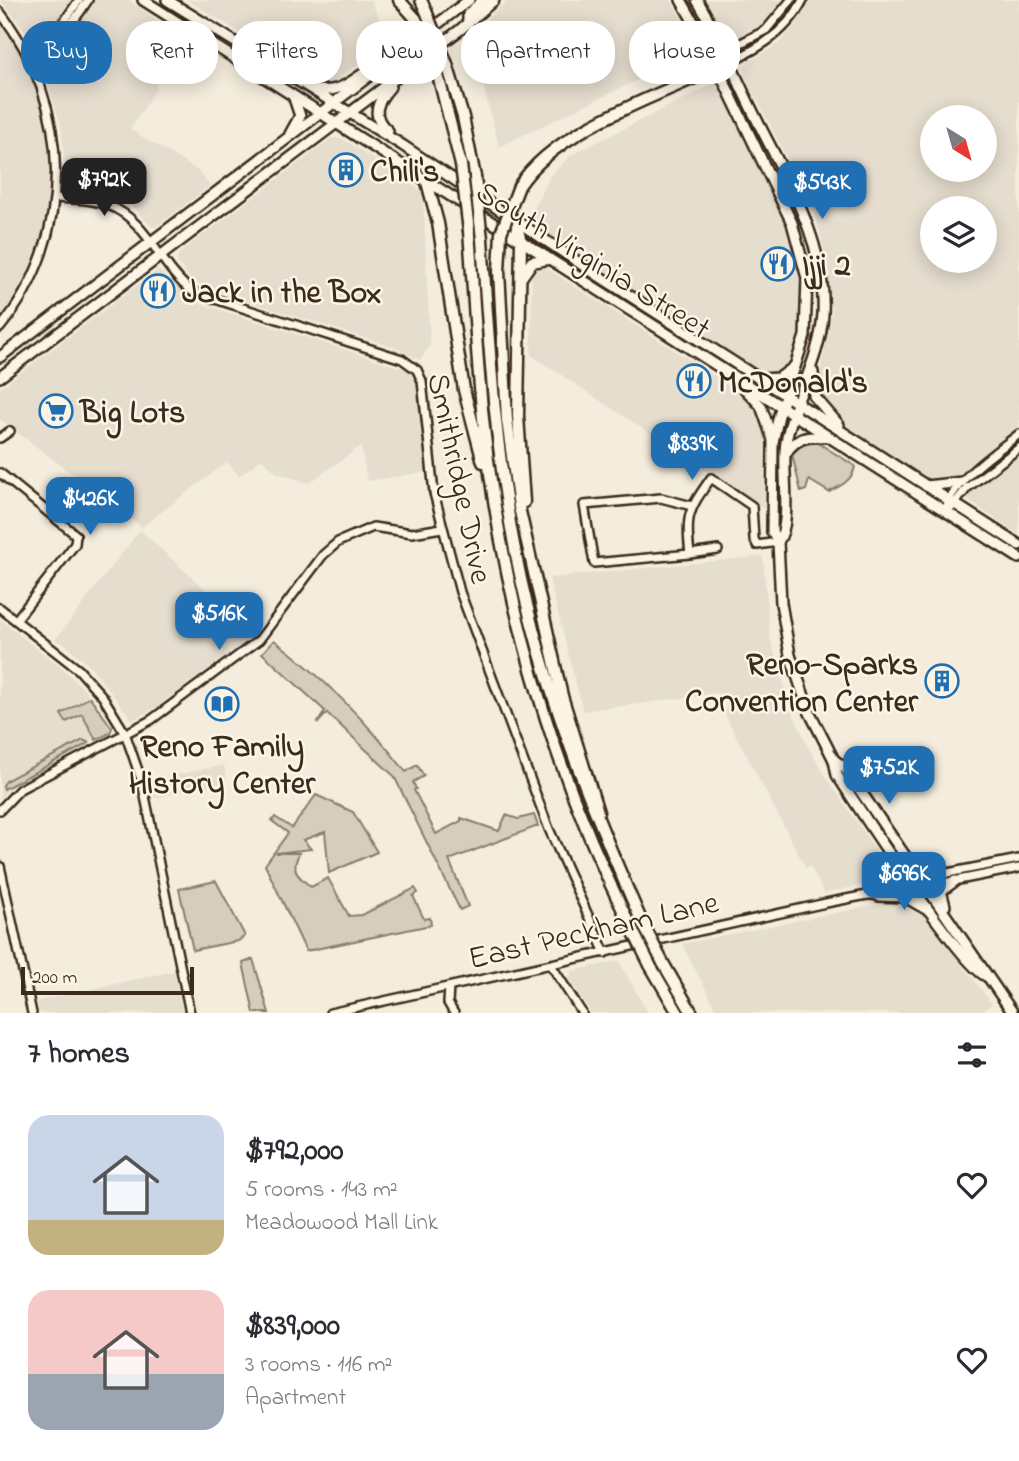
<!DOCTYPE html>
<meta charset="utf-8">
<style>
body{margin:0;font-family:"Indie Flower",sans-serif;background:#f7f7f7;color:#2b2b33;height:100vh;display:flex;flex-direction:column;font-size:26px;white-space:nowrap}
*{box-sizing:border-box;margin:0}
p{font-size:23px;color:#7c7c81}
.icon{flex:none;width:38px;height:38px;fill:none;stroke:currentColor;stroke-width:2;stroke-linecap:round;stroke-linejoin:round}
.map{position:relative;height:1013px;overflow:hidden}
.sheet{display:flex;flex-direction:column;background:#fff;flex:1}
.sheet>*{flex:none}
.hud{position:absolute;left:21px;top:21px;width:978px;height:63px;display:flex;gap:14px}
.needle{width:46px;rotate:143deg}
.tools{position:absolute;left:920px;top:105px;display:grid;gap:14px}
.tools a{display:grid;place-items:center;width:77px;height:77px;border-radius:50%;background:#fff;box-shadow:0 4px 18px #0003;font-size:35px}
.scale{position:absolute;left:21px;bottom:18px;width:173px;box-sizing:border-box;padding-left:7px;border:4px solid #3b2a1e;border-top:0;font-size:19px;line-height:24px;white-space:nowrap;color:#3b2a1e;-webkit-text-stroke:5px #fcf5e5;paint-order:stroke}
.price{position:absolute;translate:-50% -60px;padding:0 16px;border-radius:14px;background:#1f6fb2;color:#fff;font-size:23px;line-height:46px;filter:drop-shadow(0 2px 4px #0008)}
.price::after{content:'';position:absolute;left:50%;top:42px;width:21px;height:16px;margin-left:-10px;background:inherit;clip-path:polygon(0 0,100% 0,50% 100%)}
.price.active{background:#222;color:#fff}
ul{padding:0;list-style:none}
li{display:flex;align-items:center;gap:21px;height:175px;padding:0 28px}
li span{display:grid;place-items:center;flex:none;width:196px;height:140px;border-radius:21px;color:#555}
li>.icon{margin-inline-start:auto}
span .icon{width:84px;height:84px;fill:#fffc;stroke-width:1}
li b{font-size:30px}
h2{display:flex;justify-content:space-between;align-items:center;height:84px;padding:0 28px;font-size:30px}
.chip{padding:0 24px;border-radius:28px;background:#fff;box-shadow:0 4px 18px #0003;font-size:24px;line-height:63px}
.chip.active{background:#1f6fb2;color:#fff}
.map>svg:first-child{display:block}
</style>
<div class="map">
<svg width="1019" height="1013" viewBox="0 0 1019 1013">
<rect width="100%" height="100%" fill="#f4eddd"/>
<filter id="ink" filterUnits="userSpaceOnUse"><feTurbulence type="fractalNoise" baseFrequency=".0143" numOctaves="2"/><feDisplacementMap in="SourceGraphic" scale="14" xChannelSelector="R" yChannelSelector="G"/><feConvolveMatrix kernelMatrix="1 2 1 2 8 2 1 2 1" color-interpolation-filters="sRGB"/></filter>
<g filter="url(#ink)">
<g fill="#e5ddce" fill-rule="evenodd">
<polygon points="0,0 72,0 52,25 31,37"/>
<polygon points="95,0 129,0 170,29 144,63 156,78 156,89 130,129 198,171 210,186 156,227 151,226 128,202 111,193 67,188 61,125 40,60 67,38"/>
<polygon points="187,0 371,0 389,41 328,87"/>
<polygon points="508,0 671,0 701,49 499,147 479,70 467,37"/>
<polygon points="704,0 785,0 765,24 746,37 730,41 723,36"/>
<path d="M808 0H1019V428L952 480 939 482 929 479 868 441 837 418 822 400 817 388 832 312 826 257 818 226 795 173 745 77V67L750 61 778 44 796 25ZM933 117H985V170H933ZM933 208H985V261H933Z"/>
<polygon points="0,16 17,37 41,99 55,169 45,239 27,286 0,323"/>
<polygon points="717,82 787,229 800,276 802,308 800,333 792,362 779,374 765,375 682,319 609,277 537,226 532,213 550,176 571,155"/>
<polygon points="332,138 343,139 423,192 430,346 420,360 396,348 209,289 191,280 177,262 178,254"/>
<polygon points="540,264 749,398 759,411 765,434 764,509 531,355 532,270"/>
<polygon points="158,270 190,298 202,304 411,371 416,380 426,472 367,481 361,446 309,483 277,473 262,459 239,476 227,462 142,527 0,419 0,388"/>
<polygon points="1019,455 1019,535 966,499 974,489"/>
<polygon points="140,530 255,635 155,708 132,720 92,668 65,644 55,640"/>
<polygon points="763,556 770,638 791,709 807,745 828,780 889,869 890,873 884,881 824,893 810,866 806,868 724,713 730,699 720,693 583,711 549,578"/>
<polygon points="0,619 70,675 95,702 112,730 18,782 0,798"/>
<polygon points="224,765 227,782 154,798 152,780"/>
<polygon points="899,900 907,900 922,911 992,1004 980,1013 718,1013 682,944"/>
<polygon points="619,961 648,1013 591,1013 569,979 572,971"/>
<polygon points="174,971 183,1013 40,1013 37,1001"/>
</g>
<g fill="#d6cdbd" stroke="#887c6e" stroke-width="2">
<path d="M815 441 855 466C853 480 841 486 829 492L809 480 806 490 801 492 792 454 803 442Z"/>
<path d="M274 640C323 677 368 723 406 772L417 765 424 776 413 782 416 789 414 790 436 834 461 821V818L499 831 506 815 518 819 534 815 538 826 449 860 468 906 460 910 394 776 327 713 317 724 325 711 262 653Z"/>
<polygon points="90,697 112,728 110,733 96,740 82,714 66,722 61,714"/>
<polygon points="83,740 89,743 4,789 3,785 7,780"/>
<path d="M316 795 353 812 377 852 329 873 325 832 303 840 311 849 276 853H299C291 871 296 875 311 887L328 878 349 916 362 915 415 888 418 893 413 896 424 919 430 918 431 925 306 951 265 865 288 833 272 821 275 817 292 828Z"/>
<polygon points="216,881 245,936 238,941 193,950 179,889"/>
<polygon points="253,959 269,1013 254,1013 243,963"/>
</g>
<g fill="none" stroke-linecap="round" stroke-linejoin="round">
<defs>
<g id="minor">
<path d="M0 12C72 105 76 236 0 328"/>
<polyline points="28,50 61,26 79,0"/>
<path d="M26 52C57 46 72 25 88 0"/>
<polyline points="712,58 766,30 791,0"/>
<path d="M717 68C752 52 785 36 803 0"/>
<path d="M56 198C73 199 94 199 110 206 148 221 161 269 193 292L402 359 417 370 422 381 434 493 460 592 549 829 605 953"/>
<polyline points="0,438 10,431"/>
<polyline points="0,473 76,535 75,544 16,620"/>
<polyline points="952,507 967,488 1019,448"/>
<path d="M946 512C947 484 998 451 1019 434"/>
<path d="M718 550 690 554C685 514 689 510 711 478L752 506 754 539 757 545 778 542"/>
<polyline points="690,554 594,563 584,505 661,498 692,506"/>
<polyline points="0,608 79,670 103,697 125,733 142,782 190,1013"/>
<polyline points="0,810 20,789 151,720 259,640 323,555 338,542 373,527 412,533 442,528"/>
<polyline points="0,866 32,1013"/>
<polyline points="867,895 881,886 1019,859"/>
<polyline points="551,965 582,1013"/>
<polyline points="449,987 448,1003 454,1013"/>
<polyline points="330,1013 826,903 867,895 883,895 1019,868"/>
</g>
<g id="major">
<polyline points="143,0 1019,558"/>
<polyline points="167,0 402,145 599,276 1019,545"/>
<path d="M681 0 705 42 792 223 807 278 805 336 779 415 773 442 772 532 778 542 781 603 790 655 809 711 834 760 837 775C858 807 961 966 986 976"/>
<path d="M697 0C719 35 734 74 752 110 783 174 827 240 823 314 820 360 794 398 786 442 781 470 793 521 778 542"/>
<polyline points="468,24 468,14 483,0"/>
<path d="M317 90C345 94 355 75 379 65"/>
<path d="M388 131C370 116 377 102 390 87"/>
<polyline points="290,134 300,116 294,98"/>
<polyline points="0,357 469,0"/>
<polyline points="813,372 814,396 839,425"/>
<polyline points="0,377 461,29 494,0"/>
<polyline points="761,379 779,378 795,366"/>
<polyline points="745,389 761,406 773,440"/>
<path d="M786 453C797 436 809 436 828 437"/>
<polyline points="926,486 962,482"/>
<polyline points="834,760 844,767 1013,1013"/>
<polyline points="881,886 895,875 891,861"/>
<polyline points="878,896 905,897 926,909"/>
<polyline points="945,906 941,891 955,881"/>
</g>
<g id="highway">
<polyline points="399,0 416,19"/>
<polyline points="421,0 426,11"/>
<polyline points="447,64 463,117 475,177"/>
<polyline points="437,71 461,165"/>
<polyline points="427,182 438,223 464,390 483,462"/>
<path d="M519 186C556 129 655 97 717 68"/>
<polyline points="515,220 521,241 518,416 524,502"/>
<path d="M469 231C475 312 478 394 490 474 512 630 559 782 629 923"/>
<path d="M482 239C489 345 495 451 516 555 541 683 589 802 641 920"/>
<polyline points="499,271 507,420 519,507 562,696 598,812"/>
<polyline points="522,276 532,262 548,259"/>
<polyline points="663,963 692,1013"/>
<polyline points="650,965 678,1013"/>
</g>
</defs>
<use href="#minor" stroke="#3b2a1e" stroke-width="12"/>
<use href="#major" stroke="#3b2a1e" stroke-width="14"/>
<use href="#highway" stroke="#3b2a1e" stroke-width="15"/>
<use href="#minor" stroke="#fcf5e5" stroke-width="7"/>
<use href="#major" stroke="#fcf5e5" stroke-width="9"/>
<use href="#highway" stroke="#fcf5e5" stroke-width="10"/>
<defs>
<g id="highway-bridge">
<polyline points="426,11 447,64"/>
<polyline points="416,19 437,71"/>
<polyline points="461,165 469,231"/>
<polyline points="475,177 482,239"/>
<polyline points="499,271 501,233 519,186"/>
<polyline points="641,920 663,963"/>
<polyline points="629,923 650,965"/>
</g>
</defs>
<use href="#highway-bridge" stroke="#3b2a1e" stroke-width="15" stroke-linecap="butt"/>
<use href="#highway-bridge" stroke="#fcf5e5" stroke-width="10"/>
</g>
</g>
<defs>
<symbol id="building-ring" viewBox="-11 -11 22 22"><circle r="9.5" fill="#fcf5e5" stroke="#1f6fb2" stroke-width="1.5"/><path d="M-4-6H4V6H1V3H-1V6H-4ZM-2.5-4.3h1.7v1.8h-1.7ZM.8-4.3h1.7v1.8H.8ZM-2.5-1h1.7V.8h-1.7ZM.8-1h1.7V.8H.8Z" fill="#1f6fb2"/></symbol>
<symbol id="restaurant-ring" viewBox="-11 -11 22 22"><circle r="9.5" fill="#fcf5e5" stroke="#1f6fb2" stroke-width="1.5"/><path d="M-5-6h1v4h1v-4h1v4h1v-4h1v5L-1.5 .5V6h-2V.5L-5-1ZM5-6V6H3V1.5H1.5Q1.5-4 5-6Z" fill="#1f6fb2"/></symbol>
<symbol id="supermarket-ring" viewBox="-11 -11 22 22"><circle r="9.5" fill="#fcf5e5" stroke="#1f6fb2" stroke-width="1.5"/><path d="M-6-5.5h2.5l.6 2H6L4.5 2H-2.5L-4.4-4H-6ZM-1.5 3.2a1.3 1.3 0 1 0 .1 0ZM3 3.2a1.3 1.3 0 1 0 .1 0Z" fill="#1f6fb2"/></symbol>
<symbol id="library-ring" viewBox="-11 -11 22 22"><circle r="9.5" fill="#fcf5e5" stroke="#1f6fb2" stroke-width="1.5"/><path d="M-6-4Q-3-5.5-.7-3.5V5Q-3 3-6 4ZM6-4Q3-5.5 .7-3.5V5Q3 3 6 4Z" fill="#1f6fb2"/></symbol>
</defs>
<g fill-rule="evenodd">
<use href="#building-ring" x="327" y="151" width="38" height="38"/>
<use href="#restaurant-ring" x="759" y="245" width="38" height="38"/>
<use href="#restaurant-ring" x="139" y="272" width="38" height="38"/>
<use href="#restaurant-ring" x="675" y="362" width="38" height="38"/>
<use href="#supermarket-ring" x="37" y="392" width="38" height="38"/>
<use href="#building-ring" x="923" y="662" width="38" height="38"/>
<use href="#library-ring" x="203" y="685" width="38" height="38"/>
</g>
<g text-anchor="middle" stroke-width="5" stroke-linejoin="round" paint-order="stroke">
<g font-size="32" font-weight="bold" fill="#3b2a1e" stroke="#fcf5e5" text-anchor="start">
<text x="370" y="181">Chili's</text>
<text x="802" y="275">Ijji 2</text>
<text x="182" y="302">Jack in the Box</text>
<text x="718" y="392">McDonald's</text>
<text x="80" y="422">Big Lots</text>
<text x="918" y="674" text-anchor="end">Reno-Sparks<tspan x="918" dy="37">Convention Center</tspan></text>
<text x="222" y="756" text-anchor="middle">Reno Family<tspan x="222" dy="37">History Center</tspan></text>
</g>
<g font-size="32" fill="#3b2a1e" stroke="#fcf5e5">
<text transform="translate(594 259) rotate(32)" y="11">South Virginia Street</text>
<text transform="translate(461 478) rotate(78)" y="11">Smithridge Drive</text>
<text transform="translate(593 929) rotate(-13)" y="11">East Peckham Lane</text>
</g>
</g>
</svg>
<div class="tools">
<a><svg class="needle" viewBox="-14 -14 28 28"><path d="M0-13l5 13h-10z" fill="#e53935"/><path d="M0 13l5-13h-10z" fill="#7c7c81"/></svg></a>
<a><svg class="icon" aria-label="layers" viewBox="0 0 24 24"><path d="M12 4l9 5-9 5-9-5zM3 14l9 5 9-5"/></svg></a>
</div>
<div class="scale">200 m</div>
<b class="price active" style="left:104px;top:218px">$792K</b>
<b class="price" style="left:822px;top:221px">$543K</b>
<b class="price" style="left:692px;top:482px">$839K</b>
<b class="price" style="left:90px;top:537px">$426K</b>
<b class="price" style="left:219px;top:652px">$516K</b>
<b class="price" style="left:889px;top:806px">$752K</b>
<b class="price" style="left:904px;top:912px">$696K</b>
<div class="hud">
<a class="chip active">Buy</a>
<a class="chip">Rent</a>
<a class="chip">Filters</a>
<a class="chip">New</a>
<a class="chip">Apartment</a>
<a class="chip">House</a>
</div>
</div>
<section class="sheet">
<h2>7 homes<svg class="icon" aria-label="filters" viewBox="0 0 24 24"><path d="M4 7h16M4 17h16"/><circle cx="9" cy="7" r="2"/><circle cx="15" cy="17" r="2"/></svg></h2>
<ul>
<li><span style="background:linear-gradient(#c9d6e8 75%,#c2b280 0)"><svg class="icon" aria-label="home" viewBox="0 0 24 24"><path d="M3 11l9-7 9 7M6 9v11h12V9"/></svg></span><div><b>$792,000</b><p>5 rooms · 143 m²</p><p>Meadowood Mall Link</p></div><svg class="icon" aria-label="heart" viewBox="0 0 24 24"><path d="M12 20l-8-8c-3-5 5-10 8-4 3-6 11-1 8 4z"/></svg></li>
<li><span style="background:linear-gradient(#f6c9c9 60%,#9aa5b1 0)"><svg class="icon" aria-label="home" viewBox="0 0 24 24"><path d="M3 11l9-7 9 7M6 9v11h12V9"/></svg></span><div><b>$839,000</b><p>3 rooms · 116 m²</p><p>Apartment</p></div><svg class="icon" aria-label="heart" viewBox="0 0 24 24"><path d="M12 20l-8-8c-3-5 5-10 8-4 3-6 11-1 8 4z"/></svg></li>
</ul>
</section>
